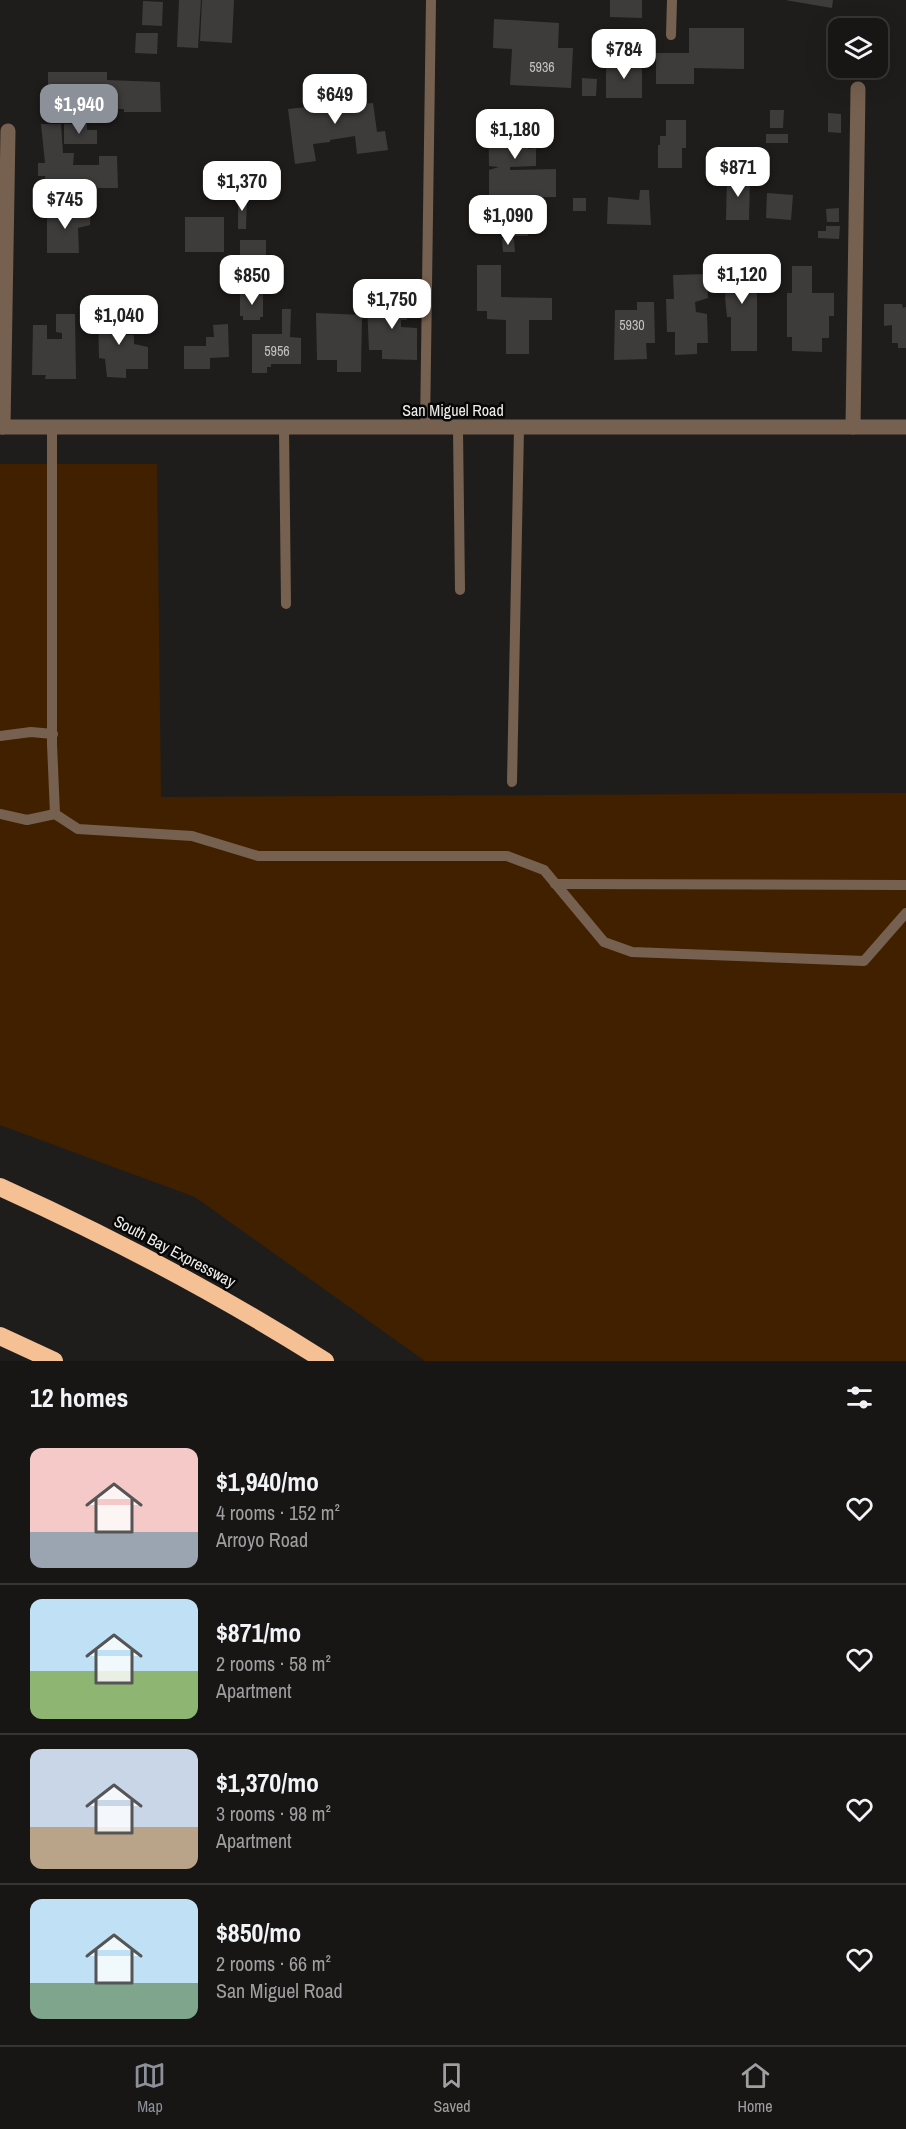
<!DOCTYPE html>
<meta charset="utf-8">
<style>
body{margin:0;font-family:"Archivo Narrow",sans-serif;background:#201f1d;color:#f1f3f6;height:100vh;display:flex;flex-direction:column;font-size:22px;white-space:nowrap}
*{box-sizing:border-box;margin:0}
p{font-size:20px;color:#9e9fa0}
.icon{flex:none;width:33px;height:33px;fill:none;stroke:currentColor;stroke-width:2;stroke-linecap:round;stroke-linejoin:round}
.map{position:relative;height:1361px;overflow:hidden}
.panel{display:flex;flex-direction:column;background:#171614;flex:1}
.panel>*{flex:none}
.tools{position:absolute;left:828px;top:18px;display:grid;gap:12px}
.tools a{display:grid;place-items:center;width:60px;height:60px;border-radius:12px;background:#171614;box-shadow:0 6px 24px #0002,0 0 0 2px #363534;font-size:30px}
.price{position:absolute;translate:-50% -51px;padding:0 14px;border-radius:12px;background:#fff;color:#222;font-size:20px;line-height:39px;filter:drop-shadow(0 2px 3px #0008)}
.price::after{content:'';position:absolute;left:50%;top:36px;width:18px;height:14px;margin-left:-9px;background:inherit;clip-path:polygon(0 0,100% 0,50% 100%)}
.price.current{background:#8c9099;color:#fff}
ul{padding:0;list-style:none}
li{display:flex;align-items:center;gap:18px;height:150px;padding:0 30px}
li+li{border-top:2px solid #363534}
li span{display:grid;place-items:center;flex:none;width:168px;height:120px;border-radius:12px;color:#555}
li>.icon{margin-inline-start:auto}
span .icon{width:72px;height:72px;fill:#fffc;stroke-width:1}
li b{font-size:26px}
h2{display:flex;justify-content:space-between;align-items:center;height:72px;padding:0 30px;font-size:26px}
.tab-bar{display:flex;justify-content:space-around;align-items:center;height:84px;border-top:2px solid #363534;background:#171614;font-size:16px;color:#9e9fa0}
.tab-bar a{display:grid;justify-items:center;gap:3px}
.tab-bar .current{color:#8c9099}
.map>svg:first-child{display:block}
</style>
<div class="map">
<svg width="906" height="1361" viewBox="0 0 906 1361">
<rect width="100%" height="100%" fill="#1f1d1b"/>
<polygon fill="#412000" points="0,464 157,464 161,797 906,793 906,1361 425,1361 195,1197 0,1125"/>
<g fill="#3e3c3a">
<polygon points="179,0 201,0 198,48 177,47"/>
<polygon points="202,0 234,0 232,43 200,41"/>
<polygon points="610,0 642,0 642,18 610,17"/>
<polygon points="785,0 833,0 832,8"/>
<polygon points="143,1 163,2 162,26 142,25"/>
<polygon points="494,19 559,23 558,48 573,48 571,88 510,85 512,49 493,48"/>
<polygon points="689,28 744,28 744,69 694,68 694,84 656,84 656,53 689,53"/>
<polygon points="136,33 158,33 157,54 135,53"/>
<rect x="606" y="61" width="36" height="37"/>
<polygon points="48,72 107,72 107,80 160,82 161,112 124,112 124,109 48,110"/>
<polygon points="582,78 597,79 596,96 582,96"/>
<polygon points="347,84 351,105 373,103 377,132 385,131 388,150 357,154 355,136 330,140 330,142 313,144 316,161 295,164 288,109 326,105 326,86"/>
<polygon points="770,110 784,110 783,128 770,128"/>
<polygon points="527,112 528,149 536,148 536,166 510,167 510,170 556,169 556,197 489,198 489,170 499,167 489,166 488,113"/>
<polygon points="828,113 841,114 841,133 828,132"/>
<polygon points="666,120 686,120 686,148 682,148 682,168 658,168 658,145 660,145 660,136 666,136"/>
<polygon points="41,124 61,124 63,153 74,153 73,165 99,165 99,156 117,156 118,188 46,188 45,176 38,176 38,163 45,163"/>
<polygon points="64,124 87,124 87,130 97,130 97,144 64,144"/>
<rect x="766" y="134" width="22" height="9"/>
<rect x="249" y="173" width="28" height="23"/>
<polygon points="727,177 750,177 749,220 726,220"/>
<polygon points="640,190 649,190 651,225 607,224 608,197 639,200"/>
<polygon points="767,193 793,195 791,220 766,218"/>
<polygon points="238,195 247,195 246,229 238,229"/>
<rect x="573" y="198" width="13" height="13"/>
<polygon points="839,208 839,222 827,222 826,209"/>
<polygon points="47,210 91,210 90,225 78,228 79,253 47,253"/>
<rect x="185" y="217" width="39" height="35"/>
<polygon points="512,223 527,223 528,236 512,236"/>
<polygon points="826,226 840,226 839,239 818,238 818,231 826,231"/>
<polygon points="502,239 514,239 515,252 503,252"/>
<polygon points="240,240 266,240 266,268 240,267"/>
<polygon points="728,259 753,260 753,276 757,276 757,351 731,351 731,317 727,317 725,297"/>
<polygon points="477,265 501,265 501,297 552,298 552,320 529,320 529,354 506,354 506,320 487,319 487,311 477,311"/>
<polygon points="792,266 812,266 812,293 834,293 834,316 829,316 829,338 822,338 822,352 792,351 792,337 787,337 787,293 792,293"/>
<polygon points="707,274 708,298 695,302 696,312 707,314 708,343 697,343 697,354 675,355 675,332 667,332 666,299 674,299 673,275"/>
<polygon points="240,292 263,292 263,317 260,317 260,320 243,320 243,316 240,316"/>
<polygon points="383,296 408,296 407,320 401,320 401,327 417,328 417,360 382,359 382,350 369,350 367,305 383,305"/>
<polygon points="637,302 654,302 655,343 646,343 647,359 614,360 615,310 637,310"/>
<polygon points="884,304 902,304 903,308 906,307 906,348 898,348 898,343 892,343 892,325 884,326"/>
<polygon points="98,308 118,308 118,335 134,335 134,344 148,347 148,369 126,369 126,378 107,377 105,359 99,358"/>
<polygon points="282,309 291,309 290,337 301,338 301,364 271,364 271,367 267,367 267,373 252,373 252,334 282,334"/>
<polygon points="316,313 362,315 361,372 337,372 337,360 317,360"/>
<polygon points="56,314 75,314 76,379 45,379 46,375 32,375 33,325 47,325 47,339 62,339 62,333 56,332"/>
<polygon points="228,324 229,357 210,358 210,369 184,369 184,346 206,346 206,337 214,337 213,325"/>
</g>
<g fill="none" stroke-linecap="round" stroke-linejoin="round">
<g stroke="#766150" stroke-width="10">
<polyline points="671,35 672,0"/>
<polyline points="52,427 52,744 55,814 78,829 192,836 258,856 507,856 544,870 604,942 632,952 864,961 906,913"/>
<polyline points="284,428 286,604"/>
<polyline points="425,429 431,0"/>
<polyline points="458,429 460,590"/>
<polyline points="0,736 31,732 53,734"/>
<polyline points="512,782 519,428"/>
<polyline points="0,814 27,820 55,814"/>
<polyline points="555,884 906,885"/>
</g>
<g stroke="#766150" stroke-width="15">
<polyline points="3,427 8,131"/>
<polyline points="853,427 858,89"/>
</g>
<polyline stroke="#766150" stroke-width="15" points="0,427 906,427"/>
<g stroke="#f5c094" stroke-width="18">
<path d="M0 1187C113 1238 221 1295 325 1361"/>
<polyline points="0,1336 54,1361"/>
</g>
</g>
<g text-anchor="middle" stroke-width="5" stroke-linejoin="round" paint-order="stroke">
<g font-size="14" fill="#c3c2c0">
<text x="542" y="72">5936</text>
<text x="632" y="330">5930</text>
<text x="277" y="356">5956</text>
</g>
<g font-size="16" fill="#efeeed" stroke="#080707">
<text x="453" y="416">San Miguel Road</text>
<text transform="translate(175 1251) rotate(28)" y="6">South Bay Expressway</text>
</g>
</g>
</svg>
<div class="tools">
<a><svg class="icon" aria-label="layers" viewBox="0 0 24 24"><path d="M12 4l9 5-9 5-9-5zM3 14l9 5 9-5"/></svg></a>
</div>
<b class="price" style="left:624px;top:80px">$784</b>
<b class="price" style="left:335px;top:125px">$649</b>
<b class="price current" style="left:79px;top:135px">$1,940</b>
<b class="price" style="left:515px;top:160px">$1,180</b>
<b class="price" style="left:738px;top:198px">$871</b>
<b class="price" style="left:242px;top:212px">$1,370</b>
<b class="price" style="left:65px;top:230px">$745</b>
<b class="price" style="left:508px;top:246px">$1,090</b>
<b class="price" style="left:742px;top:305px">$1,120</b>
<b class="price" style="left:252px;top:306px">$850</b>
<b class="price" style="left:392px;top:330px">$1,750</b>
<b class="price" style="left:119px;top:346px">$1,040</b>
</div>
<section class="panel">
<h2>12 homes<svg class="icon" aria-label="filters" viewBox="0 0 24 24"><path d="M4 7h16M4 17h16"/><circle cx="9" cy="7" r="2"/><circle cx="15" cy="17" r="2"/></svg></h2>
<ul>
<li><span style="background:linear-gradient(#f6c9c9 70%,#9aa5b1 0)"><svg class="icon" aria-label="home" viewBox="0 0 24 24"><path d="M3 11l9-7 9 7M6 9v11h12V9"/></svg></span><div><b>$1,940/mo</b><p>4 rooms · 152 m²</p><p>Arroyo Road</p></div><svg class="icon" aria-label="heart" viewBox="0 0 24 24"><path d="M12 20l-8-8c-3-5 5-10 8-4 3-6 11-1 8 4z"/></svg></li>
<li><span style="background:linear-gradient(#bfe0f5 60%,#8fb573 0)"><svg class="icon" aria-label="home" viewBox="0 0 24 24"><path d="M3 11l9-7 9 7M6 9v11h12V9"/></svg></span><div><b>$871/mo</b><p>2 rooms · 58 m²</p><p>Apartment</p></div><svg class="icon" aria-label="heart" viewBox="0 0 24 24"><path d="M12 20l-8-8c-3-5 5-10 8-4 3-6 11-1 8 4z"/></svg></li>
<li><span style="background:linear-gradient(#c9d6e8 65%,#b9a48a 0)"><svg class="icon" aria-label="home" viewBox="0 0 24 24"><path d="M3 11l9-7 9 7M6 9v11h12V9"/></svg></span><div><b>$1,370/mo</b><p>3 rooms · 98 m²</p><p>Apartment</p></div><svg class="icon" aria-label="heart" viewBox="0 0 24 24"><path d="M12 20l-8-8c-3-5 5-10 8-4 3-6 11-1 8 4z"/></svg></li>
<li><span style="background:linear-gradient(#bfe0f5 70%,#7fa58c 0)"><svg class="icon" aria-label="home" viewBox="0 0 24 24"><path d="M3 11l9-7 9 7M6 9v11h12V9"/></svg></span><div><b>$850/mo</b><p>2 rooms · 66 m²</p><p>San Miguel Road</p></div><svg class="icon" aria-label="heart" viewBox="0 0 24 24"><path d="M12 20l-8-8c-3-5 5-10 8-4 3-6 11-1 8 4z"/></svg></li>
</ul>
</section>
<nav class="tab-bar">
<a class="current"><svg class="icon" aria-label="map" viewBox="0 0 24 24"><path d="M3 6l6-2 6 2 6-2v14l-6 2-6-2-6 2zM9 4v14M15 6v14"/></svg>Map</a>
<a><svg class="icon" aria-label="saved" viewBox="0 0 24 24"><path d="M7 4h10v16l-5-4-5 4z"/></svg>Saved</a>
<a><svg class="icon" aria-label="home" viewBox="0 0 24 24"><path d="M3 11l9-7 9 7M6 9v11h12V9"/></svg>Home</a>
</nav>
